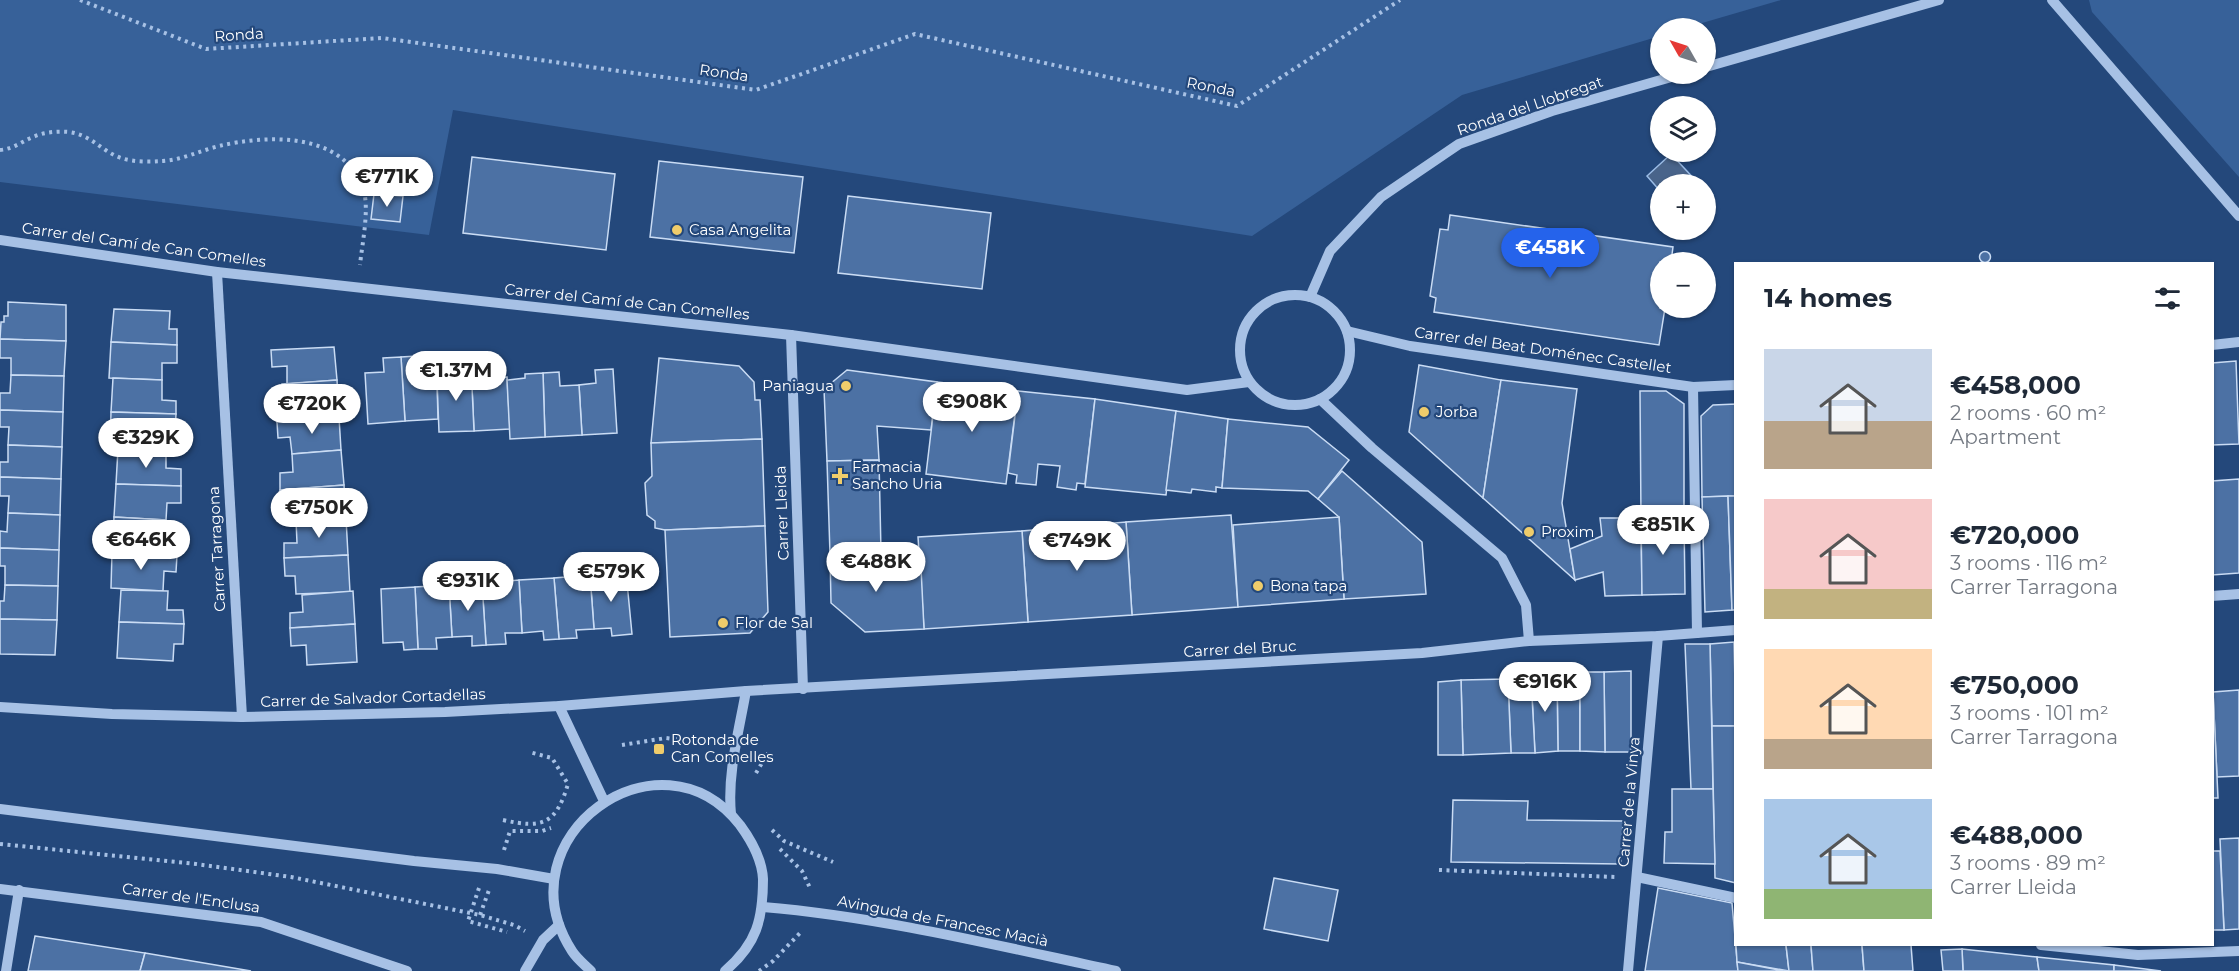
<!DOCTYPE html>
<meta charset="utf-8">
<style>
body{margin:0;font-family:Montserrat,sans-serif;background:#f6f6f7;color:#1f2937;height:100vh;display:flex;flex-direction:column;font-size:22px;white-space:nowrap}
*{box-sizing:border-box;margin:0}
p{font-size:20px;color:#747a83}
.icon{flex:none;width:33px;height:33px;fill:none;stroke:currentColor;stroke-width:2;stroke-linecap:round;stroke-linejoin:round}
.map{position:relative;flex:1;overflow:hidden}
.details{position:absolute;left:1734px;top:262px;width:480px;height:684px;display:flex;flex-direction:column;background:#fff;border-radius:0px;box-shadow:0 2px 4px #0004}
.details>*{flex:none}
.needle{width:39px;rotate:309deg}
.buttons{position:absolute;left:1650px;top:18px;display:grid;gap:12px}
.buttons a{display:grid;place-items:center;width:66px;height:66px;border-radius:50%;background:#fff;box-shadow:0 2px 4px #0004;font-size:30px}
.price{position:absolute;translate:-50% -51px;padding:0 14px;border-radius:21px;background:#fff;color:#222;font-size:20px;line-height:39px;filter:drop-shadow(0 2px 3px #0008)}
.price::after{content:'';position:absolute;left:50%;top:36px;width:18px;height:14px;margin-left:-9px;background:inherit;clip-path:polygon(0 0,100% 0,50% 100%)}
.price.selected{background:#2563eb;color:#fff}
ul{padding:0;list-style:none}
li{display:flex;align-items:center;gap:18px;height:150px;padding:0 30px}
li span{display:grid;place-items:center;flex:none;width:168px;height:120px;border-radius:0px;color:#555}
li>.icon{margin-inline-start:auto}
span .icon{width:72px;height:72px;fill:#fffc;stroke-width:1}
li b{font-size:26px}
h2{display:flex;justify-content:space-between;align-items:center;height:72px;padding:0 30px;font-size:26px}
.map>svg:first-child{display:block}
</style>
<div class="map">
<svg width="2239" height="971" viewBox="0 0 2239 971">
<rect width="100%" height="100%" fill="#24487b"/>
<g fill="#376199">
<polygon points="0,0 1781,0 1685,28 1660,28 1660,36 1462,95 1252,236 453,110 429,235 0,182"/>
<polygon points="2089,0 2239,0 2239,177 2092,12"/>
</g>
<polygon fill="#49648a" stroke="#9bbce6" stroke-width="1.5" points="1671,154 1699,184 1660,184 1660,191 1647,176"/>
<g fill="#4c71a4" stroke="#cadcf4" stroke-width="1.5">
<polygon points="472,157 615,174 606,250 463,233"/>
<polygon points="659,161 803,177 794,253 650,237"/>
<polygon points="374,194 403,196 400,222 371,219"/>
<polygon points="848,196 991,213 982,289 838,273"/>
<polygon points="1450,215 1673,247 1671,262 1660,262 1660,308 1665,308 1659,345 1434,312 1436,298 1430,296 1440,229 1448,230"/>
<circle cx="1985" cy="257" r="5.5"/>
<polygon points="8,302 66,305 66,341 0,339 1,322 4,322 4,316 8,316"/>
<polygon points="114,309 170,311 169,329 177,329 177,345 111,342"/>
<polygon points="0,339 66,341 64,376 11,375 11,358 0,358"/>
<polygon points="111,342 177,345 177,363 162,363 162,380 109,378"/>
<polygon points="334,347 337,380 287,384 287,366 272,367 271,350"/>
<polygon points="417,356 418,371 438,369 437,380 438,419 405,421 401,357"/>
<polygon points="401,357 405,421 368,424 365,373 384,372 383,358"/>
<polygon points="659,358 739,366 754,382 755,400 760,400 762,439 651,443"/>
<polygon points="2236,361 2239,444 2212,445 2212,363"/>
<polygon points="488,364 489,378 507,377 510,429 474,431 471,365"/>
<polygon points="471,365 474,431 439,432 437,380 455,379 454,367"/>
<polygon points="1419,365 1501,380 1483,498 1409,432"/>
<polygon points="613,369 617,433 582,435 579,385 596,383 595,370"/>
<polygon points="847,370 937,382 931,430 877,426 879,460 827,461 824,389"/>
<polygon points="559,372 560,386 579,385 582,435 545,437 543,373"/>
<polygon points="543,373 545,437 510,439 507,380 525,378 525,374"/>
<polygon points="11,375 64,376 63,412 0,410 0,393 10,393"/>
<polygon points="113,378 162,380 162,400 176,401 176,414 111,412"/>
<polygon points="337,380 339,417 277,422 274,405 283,404 282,384"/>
<polygon points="1501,380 1577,389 1562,503 1575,580 1483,498"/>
<polygon points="937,382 1018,391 1006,484 926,474"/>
<polygon points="1018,391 1095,399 1085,484 1077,483 1076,490 1057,487 1060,466 1038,464 1036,485 1016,483 1017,475 1008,473"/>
<polygon points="1640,391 1666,391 1684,404 1684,518 1641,518"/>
<polygon points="1095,399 1176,411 1166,495 1085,487"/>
<polygon points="1736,404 1736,496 1702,497 1701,416 1713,405"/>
<polygon points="0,410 63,412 62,447 8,445 9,427 0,427"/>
<polygon points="1176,411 1228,419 1222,488 1216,487 1216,492 1192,489 1191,493 1166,490"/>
<polygon points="111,412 176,414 175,433 163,432 162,451 110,449"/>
<polygon points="339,417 341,450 292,454 290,437 278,438 277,422"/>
<polygon points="1228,419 1308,427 1349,460 1318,499 1308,491 1222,488"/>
<polygon points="762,439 765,526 665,530 655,528 655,521 647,515 645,483 652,476 651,443"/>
<polygon points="8,445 62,447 61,479 0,477 0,462 8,462"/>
<polygon points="118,449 166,450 166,468 181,469 181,486 116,484"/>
<polygon points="341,450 344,485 280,490 280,473 293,472 292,454"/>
<polygon points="879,460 881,552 830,554 827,461"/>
<polygon points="1342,471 1422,542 1426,594 1344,599 1339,517 1318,499"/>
<polygon points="0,477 61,479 60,515 8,513 9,496 0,496"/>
<polygon points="2239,479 2239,573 2212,575 2212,481"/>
<polygon points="116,484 181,486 181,503 167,503 166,520 114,517"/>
<polygon points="344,485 346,518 296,520 295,504 281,505 280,490"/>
<polygon points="1728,496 1732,610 1705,612 1702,497"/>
<polygon points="1728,496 1736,496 1736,610 1732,610"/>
<polygon points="8,513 60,515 59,550 0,548 0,531 7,532"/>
<polygon points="1231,515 1238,607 1132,615 1126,522"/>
<polygon points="114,517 166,520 165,537 178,538 177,555 112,552"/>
<polygon points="1339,517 1344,599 1238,607 1233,525"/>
<polygon points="346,518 348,555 284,558 284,543 297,543 296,520"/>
<polygon points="1600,518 1641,518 1642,595 1605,596 1603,572 1575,580 1570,549 1602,536"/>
<polygon points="1641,518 1684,518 1685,594 1642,595"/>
<polygon points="1126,522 1132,615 1028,622 1022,531"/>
<polygon points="765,526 768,612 750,633 670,637 665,530"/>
<polygon points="1022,531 1028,622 924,629 918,537"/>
<polygon points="0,548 59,550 58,586 5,585 5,566 0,566"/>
<polygon points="112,552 177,555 176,572 164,571 163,591 111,588"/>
<polygon points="881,552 882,570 921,568 924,629 865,632 831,603 830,554"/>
<polygon points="348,555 350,592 296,594 295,576 285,576 284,558"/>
<polygon points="626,572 632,634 612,636 611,628 594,629 590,575"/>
<polygon points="590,575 594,629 576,630 577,638 559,639 554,578"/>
<polygon points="554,578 559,639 544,640 543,631 522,633 519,580"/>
<polygon points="519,580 522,633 505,633 506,644 486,645 482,583"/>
<polygon points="482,583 486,645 472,646 472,636 452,637 449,585"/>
<polygon points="5,585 58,586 57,620 0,619 0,601 4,601"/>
<polygon points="449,585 452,637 436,638 437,649 418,649 415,587"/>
<polygon points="415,587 418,649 404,650 403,642 383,643 381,589"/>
<polygon points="121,590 168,591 167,610 183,610 184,624 119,622"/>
<polygon points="353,591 355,624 290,628 290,613 303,612 302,595"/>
<polygon points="0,619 57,620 55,655 0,654"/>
<polygon points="119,622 184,624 183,644 174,644 173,661 117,658"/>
<polygon points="355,624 357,662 307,665 306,645 291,646 290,628"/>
<polygon points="1734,642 1736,726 1712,726 1710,644"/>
<polygon points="1685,644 1710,644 1713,789 1691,789"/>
<polygon points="1631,671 1631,752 1605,752 1604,672"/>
<polygon points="1580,672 1580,751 1558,751 1557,674"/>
<polygon points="1580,672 1604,672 1605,752 1580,751"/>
<polygon points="1557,674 1558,751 1535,753 1531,677"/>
<polygon points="1531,677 1535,753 1511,753 1508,679"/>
<polygon points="1508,679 1511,753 1463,755 1461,680"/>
<polygon points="1461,680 1463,755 1438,755 1438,682"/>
<polygon points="2239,690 2239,776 2217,777 2213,692"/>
<polygon points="2213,692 2218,798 2212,798 2212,692"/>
<polygon points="1712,726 1736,726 1736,883 1715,878"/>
<polygon points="1672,789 1713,789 1715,864 1664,863 1665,832 1672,832"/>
<polygon points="1453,800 1528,801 1527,820 1623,821 1621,864 1451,862"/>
<polygon points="2239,838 2239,929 2224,930 2220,839"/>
<polygon points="2212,851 2220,851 2224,930 2212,930"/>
<polygon points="1274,878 1338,890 1328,941 1264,929"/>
<polygon points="1658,888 1732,903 1738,971 1645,971"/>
<polygon points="35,936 145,953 140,971 28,971"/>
<polygon points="1736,945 1786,945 1789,971 1737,962"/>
<polygon points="1786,945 1811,945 1813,971 1789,971"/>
<polygon points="1811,945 1862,945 1864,971 1813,971"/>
<polygon points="1862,945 1911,945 1913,971 1864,971"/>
<polygon points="1962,949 2037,957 2039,971 1963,971"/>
<polygon points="1962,949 1963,971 1943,971 1941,950"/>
<polygon points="145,953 251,971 140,971"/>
<polygon points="2037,957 2114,965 2114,971 2039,971"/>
<polygon points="1737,962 1784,971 1738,971"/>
<polygon points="2114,965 2161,971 2114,971"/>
</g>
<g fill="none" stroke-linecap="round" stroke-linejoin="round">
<g stroke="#a7c1e5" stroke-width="4" stroke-dasharray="3 4.5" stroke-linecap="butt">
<polyline points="80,0 206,49 382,38 756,90 915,34 1237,106 1400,0"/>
<path d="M0 150C13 149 21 142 33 137 44 132 57 131 69 132 92 135 101 151 121 158 133 162 149 162 162 161 182 160 199 151 219 146 266 135 342 131 363 188 370 208 362 244 360 265"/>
<polyline points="622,745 666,738 708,743"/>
<polyline points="756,773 768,753"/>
<path d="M503 820C543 829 556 824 568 784L552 758 529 752"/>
<polyline points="772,830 784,841 833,862"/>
<polyline points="0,844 196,864 291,877 480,915 514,925 525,931"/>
<polyline points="780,849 802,871 811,890"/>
<polyline points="504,850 510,831 542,831 551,828"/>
<polyline points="1439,870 1615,877"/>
<polyline points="479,888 468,921 507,932"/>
<polyline points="480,915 489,890"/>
<polyline points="759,971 773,961 800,933"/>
</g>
<g stroke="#a7c1e5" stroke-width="10">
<polyline points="2052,0 2239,216"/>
<polyline points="1706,67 1939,0"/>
<polyline points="0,240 217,272 791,335 1187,390 1249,382"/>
<polyline points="217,272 242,717"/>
<circle cx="1295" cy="350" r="55"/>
<polyline points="1310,297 1330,251 1381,197 1459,144 1552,111 1682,74"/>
<polyline points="1347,331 1410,346 1693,387 1736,385"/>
<polyline points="791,335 803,689"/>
<polyline points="2212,345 2239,342"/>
<polyline points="1693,387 1697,633"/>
<polyline points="1320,399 1372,448 1502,558 1526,605 1529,641"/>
<polyline points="2212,596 2239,594"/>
<polyline points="559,706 604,801"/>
<polyline points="0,707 112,714 242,717 445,712 559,706 746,691 1422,653 1529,641 1658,636 1736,630"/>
<polyline points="0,809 414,861 497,869 554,879"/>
<path d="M731 814C727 774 739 731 746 691"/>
<polyline points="1637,877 1736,898"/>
<polyline points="0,889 261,922 407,971"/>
<path d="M763 907C882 917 999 946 1116 971"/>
<polyline points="2041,945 2138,955 2239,951"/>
<polyline points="6,971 19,890"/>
<polyline points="525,971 543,940 559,925"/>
<path d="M591 971C585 965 577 959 572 951 499 837 660 722 740 825 751 840 762 859 763 879 763 919 757 944 725 971"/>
<polyline points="1628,971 1658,636"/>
</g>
</g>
<g fill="#efcc6b" stroke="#24487b" stroke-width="2">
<circle cx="677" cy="230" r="6"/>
<circle cx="846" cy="386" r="6"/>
<circle cx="1424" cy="412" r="6"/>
<path d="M837 467h6v6h6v6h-6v6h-6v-6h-6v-6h6z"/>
<circle cx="1529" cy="532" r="6"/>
<circle cx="1258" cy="586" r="6"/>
<circle cx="723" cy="623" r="6"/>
<rect x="653" y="743" width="12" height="12" rx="3"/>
</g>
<g text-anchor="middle" stroke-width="4.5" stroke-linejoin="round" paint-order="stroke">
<g font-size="15" fill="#fff" stroke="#24487b">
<text transform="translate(239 35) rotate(-4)" y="5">Ronda</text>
<text transform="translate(724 73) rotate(8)" y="5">Ronda</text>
<text transform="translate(1211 87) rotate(11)" y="5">Ronda</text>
<text transform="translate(1530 106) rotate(-19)" y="5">Ronda del Llobregat</text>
<text transform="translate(144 245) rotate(8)" y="5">Carrer del Camí de Can Comelles</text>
<text transform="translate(627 302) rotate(6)" y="5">Carrer del Camí de Can Comelles</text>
<text transform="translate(1543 350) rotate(8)" y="5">Carrer del Beat Doménec Castellet</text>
<text transform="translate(782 513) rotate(-92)" y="5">Carrer Lleida</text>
<text transform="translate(217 549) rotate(-93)" y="5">Carrer Tarragona</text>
<text transform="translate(1240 649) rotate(-3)" y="5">Carrer del Bruc</text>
<text transform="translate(373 698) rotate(-2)" y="5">Carrer de Salvador Cortadellas</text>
<text transform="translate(1629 802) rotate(-85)" y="5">Carrer de la Vinya</text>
<text transform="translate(191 898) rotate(8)" y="5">Carrer de l'Enclusa</text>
<text transform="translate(943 921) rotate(11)" y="5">Avinguda de Francesc Macià</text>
</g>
<g font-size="15" fill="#fff" stroke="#24487b" text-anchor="start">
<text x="689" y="235">Casa Angelita</text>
<text x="834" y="391" text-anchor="end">Paniagua</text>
<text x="1436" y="417">Jorba</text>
<text x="852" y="472">Farmacia<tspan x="852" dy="17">Sancho Uria</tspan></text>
<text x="1541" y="537">Proxim</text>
<text x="1270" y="591">Bona tapa</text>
<text x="735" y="628">Flor de Sal</text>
<text x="671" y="745">Rotonda de<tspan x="671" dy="17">Can Comelles</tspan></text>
</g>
</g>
</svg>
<div class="buttons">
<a><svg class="needle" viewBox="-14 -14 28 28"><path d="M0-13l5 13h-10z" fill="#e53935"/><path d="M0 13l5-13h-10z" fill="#747a83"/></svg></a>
<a><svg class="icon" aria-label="layers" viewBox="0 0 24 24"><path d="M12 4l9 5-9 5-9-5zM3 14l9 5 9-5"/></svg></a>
<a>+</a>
<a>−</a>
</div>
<b class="price" style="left:387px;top:208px">€771K</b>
<b class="price selected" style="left:1550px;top:279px">€458K</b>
<b class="price" style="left:456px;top:402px">€1.37M</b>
<b class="price" style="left:972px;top:433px">€908K</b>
<b class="price" style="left:312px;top:435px">€720K</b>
<b class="price" style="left:146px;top:469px">€329K</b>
<b class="price" style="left:319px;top:539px">€750K</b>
<b class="price" style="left:1663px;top:556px">€851K</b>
<b class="price" style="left:141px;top:571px">€646K</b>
<b class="price" style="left:1077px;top:572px">€749K</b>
<b class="price" style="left:876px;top:593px">€488K</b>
<b class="price" style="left:611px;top:603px">€579K</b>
<b class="price" style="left:468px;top:612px">€931K</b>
<b class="price" style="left:1545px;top:713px">€916K</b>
<section class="details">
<h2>14 homes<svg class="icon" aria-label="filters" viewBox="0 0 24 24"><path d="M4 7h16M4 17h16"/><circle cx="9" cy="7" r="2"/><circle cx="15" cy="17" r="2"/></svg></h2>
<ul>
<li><span style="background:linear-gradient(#c9d6e8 60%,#b9a48a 0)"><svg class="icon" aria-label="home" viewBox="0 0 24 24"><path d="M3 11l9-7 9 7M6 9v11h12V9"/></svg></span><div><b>€458,000</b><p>2 rooms · 60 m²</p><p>Apartment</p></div></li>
<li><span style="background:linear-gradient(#f6c9c9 75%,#c2b280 0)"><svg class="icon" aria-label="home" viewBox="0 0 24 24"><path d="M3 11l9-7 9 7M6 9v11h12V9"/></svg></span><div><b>€720,000</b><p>3 rooms · 116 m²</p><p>Carrer Tarragona</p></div></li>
<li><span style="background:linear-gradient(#ffd9b3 75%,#b9a48a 0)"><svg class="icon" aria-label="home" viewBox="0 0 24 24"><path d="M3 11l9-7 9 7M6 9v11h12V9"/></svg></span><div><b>€750,000</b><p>3 rooms · 101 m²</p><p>Carrer Tarragona</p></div></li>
<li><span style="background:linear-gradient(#a9c7e8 75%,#8fb573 0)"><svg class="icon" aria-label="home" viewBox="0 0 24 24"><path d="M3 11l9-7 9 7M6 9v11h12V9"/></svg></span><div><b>€488,000</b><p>3 rooms · 89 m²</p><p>Carrer Lleida</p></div></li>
</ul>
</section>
</div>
